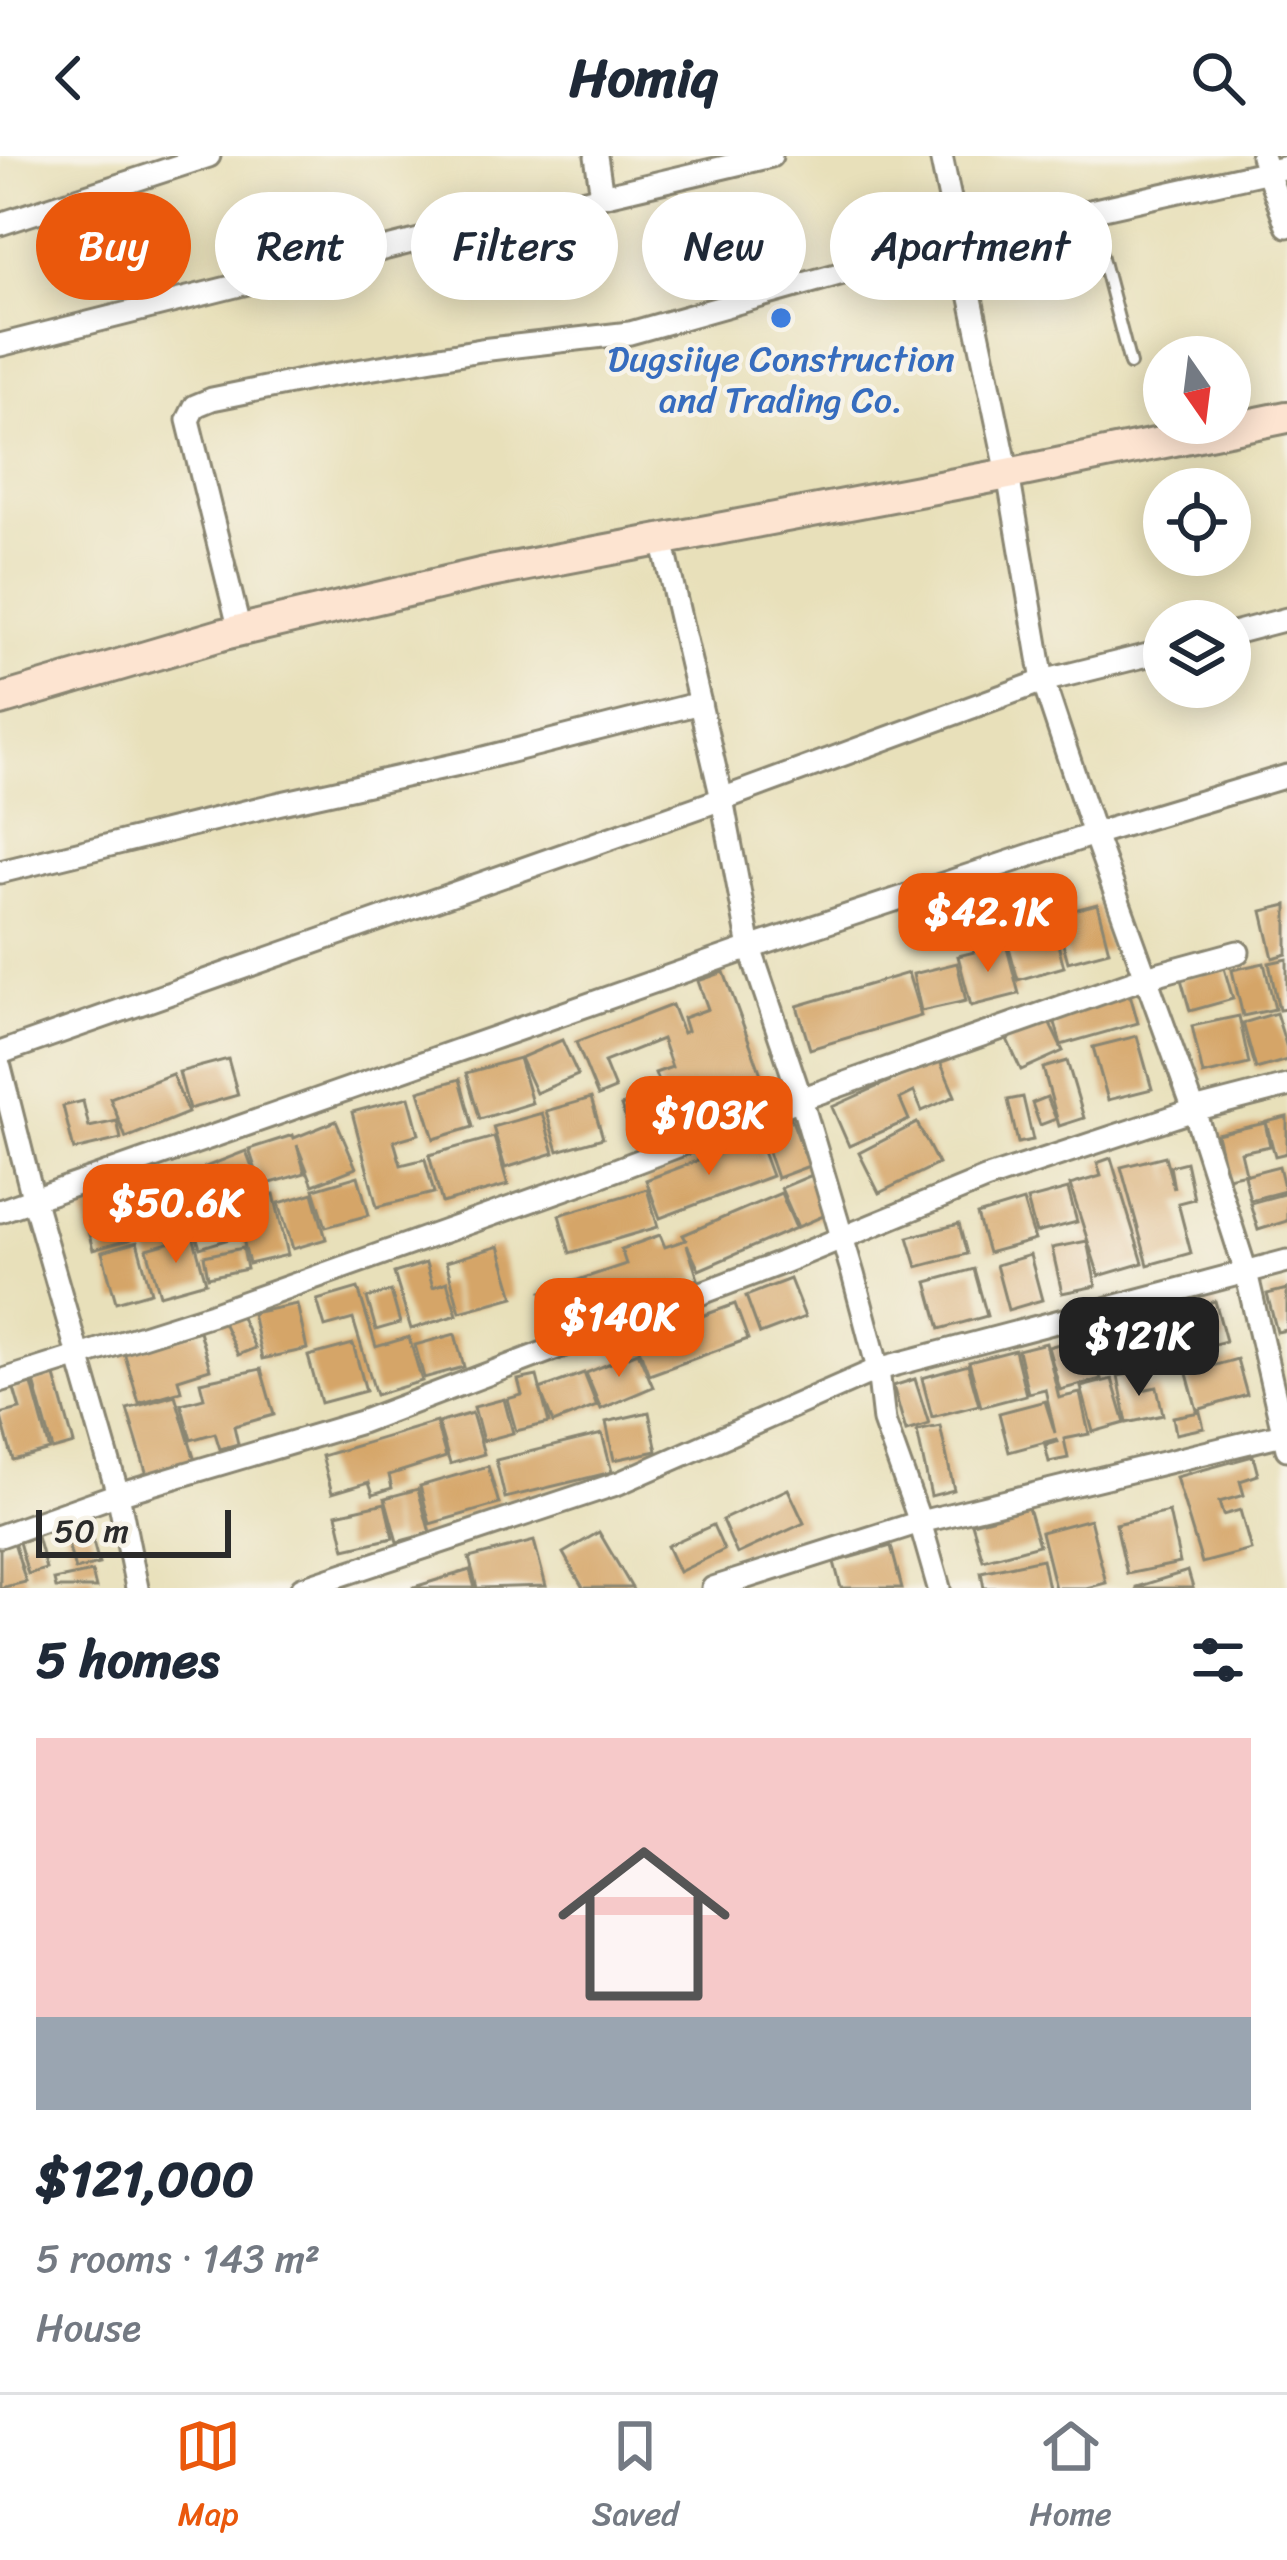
<!DOCTYPE html>
<meta charset="utf-8">
<style>
body{margin:0;font-family:Sriracha,sans-serif;background:#f6f6f7;color:#1f2937;height:100vh;display:flex;flex-direction:column;font-size:45px;white-space:nowrap}
*{box-sizing:border-box;margin:0}
p{font-size:39px;color:#747a83}
.icon{flex:none;width:66px;height:66px;fill:none;stroke:currentColor;stroke-width:2;stroke-linecap:round;stroke-linejoin:round}
.map{position:relative;height:1432px;overflow:hidden}
.panel{display:flex;flex-direction:column;background:#fff;flex:1}
.panel>*{flex:none}
.banner{position:absolute;left:36px;top:36px;width:1215px;height:108px;display:flex;gap:24px}
.needle{width:78px;rotate:166deg}
.buttons{position:absolute;left:1143px;top:180px;display:grid;gap:24px}
.buttons a{display:grid;place-items:center;width:108px;height:108px;border-radius:50%;background:#fff;box-shadow:0 6px 30px #0003;font-size:60px}
.scale{position:absolute;left:36px;bottom:30px;width:195px;box-sizing:border-box;padding-left:12px;border:6px solid #2b2b2b;border-top:0;font-size:33px;line-height:42px;white-space:nowrap;color:#2b2b2b;-webkit-text-stroke:9px #f7f3e8;paint-order:stroke}
.price{position:absolute;translate:-50% -102px;padding:0 27px;border-radius:24px;background:#ea580c;color:#fff;font-size:39px;line-height:78px;filter:drop-shadow(0 3px 6px #0008)}
.price::after{content:'';position:absolute;left:50%;top:72px;width:36px;height:27px;margin-left:-18px;background:inherit;clip-path:polygon(0 0,100% 0,50% 100%)}
.price.selected{background:#222;color:#fff}
ul{padding:0;list-style:none}
li{display:grid;align-content:center;gap:24px;height:636px;padding:0 36px}
li span{display:grid;place-items:center;height:372px;border-radius:0px;color:#555}
li>.icon{margin-inline-start:auto}
span .icon{width:216px;height:216px;fill:#fffc;stroke-width:1}
li b{font-size:51px}
h2{display:flex;justify-content:space-between;align-items:center;height:144px;padding:0 36px;font-size:51px}
.tag{padding:0 42px;border-radius:54px;background:#fff;box-shadow:0 6px 30px #0003;font-size:42px;line-height:108px}
.tag.selected{background:#ea580c;color:#fff}
header{display:flex;justify-content:space-between;align-items:center;height:156px;padding:0 36px;background:#fff;font-size:54px;font-weight:700}
.tab-bar{display:flex;justify-content:space-around;align-items:center;height:168px;border-top:3px solid #e0e1e3;background:#fff;font-size:33px;color:#747a83}
.tab-bar a{display:grid;justify-items:center;gap:6px}
.tab-bar .selected{color:#ea580c}
.map>svg:first-child{display:block}
</style>
<header><svg class="icon" aria-label="back" viewBox="0 0 24 24"><path d="M15 5l-7 7 7 7"/></svg>Homiq<svg class="icon" aria-label="search" viewBox="0 0 24 24"><circle cx="10" cy="10" r="6"/><path d="M15 15l6 6"/></svg></header>
<div class="map">
<svg width="1287" height="1432" viewBox="0 0 1287 1432">
<rect width="100%" height="100%" fill="#f7f3e8"/>
<filter id="ink" filterUnits="userSpaceOnUse"><feTurbulence type="fractalNoise" baseFrequency=".00833" numOctaves="2"/><feDisplacementMap in="SourceGraphic" scale="24" xChannelSelector="R" yChannelSelector="G"/><feConvolveMatrix kernelMatrix="1 2 1 2 8 2 1 2 1" color-interpolation-filters="sRGB"/></filter>
<filter id="wash" filterUnits="userSpaceOnUse"><feTurbulence type="fractalNoise" baseFrequency=".004" numOctaves="4" result="noise"/><feDisplacementMap in="SourceGraphic" scale="48" xChannelSelector="R" yChannelSelector="G"/><feGaussianBlur stdDeviation="2.7" result="paint"/><feColorMatrix in="noise" values="0 0 0 0 0 0 0 0 0 0 0 0 0 0 0 0 0 1.4 0 .05"/><feComposite in="paint" operator="in"/></filter>
<g filter="url(#wash)">
<rect width="100%" height="100%" fill="#e8e0ba"/>
<g id="blocks">
<g fill="#d5a567">
<polygon points="1097,748 1109,795 1068,806 1055,759"/>
<polygon points="1287,749 1287,798 1273,802 1262,755"/>
<polygon points="1054,774 1064,811 1018,824 1008,788"/>
<polygon points="1006,788 1019,838 971,850 958,800"/>
<polygon points="1287,803 1287,853 1279,854 1269,807"/>
<polygon points="957,807 966,845 921,855 913,818"/>
<polygon points="1264,807 1275,853 1243,860 1232,814"/>
<polygon points="1224,812 1233,843 1190,855 1181,823"/>
<polygon points="724,816 762,921 628,969 621,950 662,935 655,917 672,911 662,883 604,906 615,933 598,940 576,886 672,849 683,877 687,875 683,862 708,853 698,825"/>
<polygon points="908,817 921,860 810,893 797,850"/>
<polygon points="1126,824 1138,867 1061,889 1053,859"/>
<polygon points="1276,857 1287,892 1287,904 1256,913 1243,867"/>
<polygon points="1239,860 1249,908 1203,919 1192,870"/>
<polygon points="1048,864 1063,895 1021,914 1007,883"/>
<polygon points="1137,880 1152,933 1108,944 1093,891"/>
<polygon points="562,884 578,919 536,937 520,902"/>
<polygon points="519,902 532,947 480,963 466,917"/>
<polygon points="228,903 238,939 189,953 179,916"/>
<polygon points="939,903 955,940 922,955 914,936 900,943 909,964 849,990 832,951"/>
<polygon points="1067,905 1084,962 1059,970 1043,912"/>
<polygon points="172,918 188,957 126,982 110,942"/>
<polygon points="460,923 473,971 434,983 419,935"/>
<polygon points="409,941 419,978 394,985 401,1009 425,1003 434,1037 377,1051 352,956"/>
<polygon points="1023,941 1033,984 1018,987 1008,944"/>
<polygon points="1047,941 1056,963 1040,969 1032,947"/>
<polygon points="591,942 603,982 558,995 546,955"/>
<polygon points="83,945 89,971 117,965 121,983 74,994 63,950"/>
<polygon points="542,957 554,997 505,1012 493,971"/>
<polygon points="1287,961 1287,997 1275,1000 1266,966"/>
<polygon points="791,962 809,1010 777,1022 760,973"/>
<polygon points="336,965 356,1012 313,1029 297,989 305,1017 261,1030 249,993 293,979 294,982"/>
<polygon points="917,967 938,1008 879,1037 859,997"/>
<polygon points="1265,967 1270,990 1241,996 1246,1017 1227,1021 1217,978"/>
<polygon points="494,981 508,1029 442,1047 429,999"/>
<polygon points="758,982 772,1020 660,1062 646,1024"/>
<polygon points="246,995 259,1029 218,1045 205,1011"/>
<polygon points="1165,1000 1174,1033 1170,1010 1186,1006 1194,1043 1178,1047 1191,1097 1148,1109 1121,1011"/>
<polygon points="1111,1002 1143,1107 1099,1120 1070,1029 1101,1020 1097,1007"/>
<polygon points="1279,1010 1285,1035 1250,1044 1244,1019"/>
<polygon points="204,1013 213,1049 171,1061 161,1025"/>
<polygon points="812,1019 828,1058 798,1071 781,1032"/>
<polygon points="358,1020 369,1059 326,1071 314,1033"/>
<polygon points="647,1033 658,1071 570,1097 559,1059"/>
<polygon points="1068,1033 1077,1066 1036,1077 1027,1044"/>
<polygon points="313,1037 326,1083 293,1093 279,1047"/>
<polygon points="781,1037 796,1072 699,1114 687,1089 698,1123 554,1171 542,1136 626,1108 621,1093 660,1079 665,1091 686,1084 683,1079"/>
<polygon points="1287,1037 1287,1065 1258,1074 1250,1047"/>
<polygon points="116,1038 129,1084 93,1094 81,1048"/>
<polygon points="274,1038 288,1099 249,1108 240,1070 259,1066 254,1043"/>
<polygon points="154,1041 164,1073 131,1083 122,1050"/>
<polygon points="228,1043 239,1080 200,1092 193,1070 219,1062 214,1047"/>
<polygon points="1023,1045 1035,1084 988,1097 977,1059"/>
<polygon points="959,1068 967,1098 917,1111 908,1081"/>
<polygon points="193,1080 206,1126 160,1139 147,1093"/>
<polygon points="1087,1085 1096,1130 1062,1137 1052,1092"/>
<polygon points="137,1086 151,1136 116,1146 102,1096"/>
<polygon points="499,1090 514,1141 460,1156 446,1106"/>
<polygon points="243,1092 247,1113 208,1121 204,1100"/>
<polygon points="1030,1099 1042,1144 1008,1154 996,1109"/>
<polygon points="426,1107 433,1131 447,1126 457,1159 411,1173 394,1117"/>
<polygon points="974,1113 987,1160 940,1173 927,1126"/>
<polygon points="790,1123 805,1161 760,1178 746,1140"/>
<polygon points="358,1132 376,1191 409,1181 422,1225 376,1239 353,1163 325,1171 317,1144"/>
<polygon points="1287,1133 1287,1174 1277,1176 1267,1138"/>
<polygon points="391,1135 400,1167 376,1174 367,1142"/>
<polygon points="1215,1145 1226,1185 1192,1194 1198,1214 1237,1203 1247,1239 1197,1254 1175,1174 1152,1180 1158,1200 1114,1212 1111,1199 1095,1203 1101,1223 1060,1234 1048,1191"/>
<polygon points="297,1148 307,1193 262,1203 252,1157"/>
<polygon points="735,1148 748,1183 649,1219 636,1184"/>
<polygon points="239,1157 255,1192 238,1199 222,1164"/>
<polygon points="199,1175 210,1213 178,1223 181,1235 139,1247 124,1196"/>
<polygon points="455,1178 464,1211 424,1222 415,1189"/>
<polygon points="1046,1187 1059,1242 1080,1237 1089,1278 1064,1283 1068,1302 1049,1306 1045,1289 1057,1286 1056,1283 1009,1296 999,1257 1045,1245 1055,1277 1045,1233 1028,1237 1018,1194"/>
<polygon points="353,1188 366,1235 321,1247 308,1200"/>
<polygon points="1015,1194 1026,1239 981,1251 969,1206"/>
<polygon points="638,1196 653,1231 601,1253 586,1217"/>
<polygon points="968,1209 979,1249 932,1261 922,1222"/>
<polygon points="261,1213 274,1259 234,1270 238,1288 220,1293 215,1277 191,1284 181,1248 204,1242 200,1226"/>
<polygon points="1139,1216 1142,1234 1157,1231 1163,1259 1127,1267 1118,1220"/>
<polygon points="584,1217 597,1250 553,1267 540,1233"/>
<polygon points="55,1220 74,1288 53,1294 34,1226"/>
<polygon points="537,1220 549,1267 516,1275 507,1243 522,1239 518,1224"/>
<polygon points="915,1223 929,1268 906,1275 893,1230"/>
<polygon points="1112,1223 1125,1267 1093,1276 1081,1231"/>
<polygon points="32,1228 50,1294 13,1304 0,1258 20,1253 14,1233"/>
<polygon points="175,1239 195,1305 147,1319 127,1253"/>
<polygon points="504,1243 513,1277 483,1285 474,1251"/>
<polygon points="649,1256 657,1295 614,1304 606,1266"/>
<polygon points="1200,1256 1204,1272 1176,1278 1173,1261"/>
<polygon points="472,1257 484,1298 450,1308 438,1267"/>
<polygon points="436,1266 446,1301 389,1319 392,1332 373,1338 369,1326 332,1337 322,1300"/>
<polygon points="940,1270 954,1334 931,1340 917,1275"/>
<polygon points="602,1278 612,1316 505,1342 496,1304"/>
<polygon points="1253,1300 1258,1319 1240,1325 1244,1339 1219,1346 1223,1359 1240,1354 1251,1394 1202,1407 1176,1321"/>
<polygon points="488,1310 499,1348 430,1368 420,1330"/>
<polygon points="418,1333 430,1377 397,1386 385,1342"/>
<polygon points="788,1333 804,1367 737,1398 722,1364"/>
<polygon points="385,1347 393,1382 345,1393 337,1358"/>
<polygon points="84,1352 99,1408 75,1414 60,1358"/>
<polygon points="1028,1352 1039,1389 983,1404 972,1367"/>
<polygon points="1169,1356 1180,1407 1127,1418 1116,1368"/>
<polygon points="1090,1363 1106,1427 1086,1432 1055,1432 1041,1376"/>
<polygon points="713,1369 724,1394 679,1416 667,1390"/>
<polygon points="599,1376 632,1432 583,1432 563,1397"/>
<polygon points="37,1381 46,1413 28,1418 19,1386"/>
<polygon points="534,1385 546,1430 477,1432 469,1402"/>
<polygon points="14,1386 26,1426 0,1432 0,1391"/>
<polygon points="891,1390 902,1432 841,1432 834,1406"/>
<polygon points="1042,1403 1048,1432 984,1432 981,1416"/>
<polygon points="470,1414 475,1432 415,1432 414,1431"/>
<polygon points="1188,1415 1193,1432 1136,1432 1136,1431"/>
<polygon points="92,1416 96,1432 56,1432 54,1424"/>
</g>
</g>
</g>
<g filter="url(#ink)">
<use href="#blocks" fill-opacity="0" stroke="#8a8672" stroke-width="3"/>
<g fill="none" stroke-linecap="round" stroke-linejoin="round">
<defs>
<polyline id="service" points="1090,56 1130,208"/>
<g id="minor">
<polyline points="596,0 602,40"/>
<polyline points="941,0 1008,318 1043,525 1094,678 1194,954 1246,1116 1287,1293"/>
<polyline points="1262,0 1287,70"/>
<polyline points="0,68 209,0"/>
<polyline points="0,189 475,70 771,0"/>
<polyline points="662,384 722,643 750,792 801,943 853,1118 878,1213 884,1265 920,1366 939,1432"/>
<polyline points="240,475 188,264 195,250 212,243 315,222 481,194 630,177 960,84 1287,11"/>
<polyline points="1230,478 1287,463"/>
<polyline points="0,716 277,648 468,606 700,547"/>
<polyline points="0,897 722,643 1043,525 1164,495"/>
<polyline points="0,911 33,1042 118,1338 137,1432"/>
<polyline points="0,1055 750,792 1094,678 1287,620"/>
<polyline points="0,1225 212,1158 589,1024 801,943 1146,821 1238,796"/>
<polyline points="0,1380 118,1338 361,1266 781,1107 985,1023 1194,954 1287,930"/>
<polyline points="302,1432 619,1327 878,1213 1287,1105"/>
<polyline points="713,1432 920,1366 1287,1277"/>
</g>
<polyline id="secondary" points="0,544 224,478 480,418 1008,318 1287,261"/>
</defs>
<use href="#service" stroke="#8a8672" stroke-width="16"/>
<use href="#minor" stroke="#8a8672" stroke-width="27"/>
<use href="#secondary" stroke="#8a8672" stroke-width="36"/>
<use href="#service" stroke="#fff" stroke-width="10"/>
<use href="#minor" stroke="#fff" stroke-width="21"/>
<use href="#secondary" stroke="#fde4d1" stroke-width="30"/>
</g>
</g>
<circle fill="#3f7fe0" stroke="#f7f3e8" stroke-width="4.5" cx="781" cy="162" r="12"/>
<g text-anchor="middle" stroke-width="9" stroke-linejoin="round" paint-order="stroke">
<g font-size="36" fill="#366cbe" stroke="#f7f3e8">
<text x="781" y="215">Dugsiiye Construction<tspan x="781" dy="41">and Trading Co.</tspan></text>
</g>
</g>
</svg>
<div class="buttons">
<a><svg class="needle" viewBox="-14 -14 28 28"><path d="M0-13l5 13h-10z" fill="#e53935"/><path d="M0 13l5-13h-10z" fill="#747a83"/></svg></a>
<a><svg class="icon" aria-label="locate" viewBox="0 0 24 24"><circle cx="12" cy="12" r="6"/><path d="M12 2v4M12 18v4M2 12h4M18 12h4"/></svg></a>
<a><svg class="icon" aria-label="layers" viewBox="0 0 24 24"><path d="M12 4l9 5-9 5-9-5zM3 14l9 5 9-5"/></svg></a>
</div>
<div class="scale">50 m</div>
<b class="price" style="left:988px;top:819px">$42.1K</b>
<b class="price" style="left:709px;top:1022px">$103K</b>
<b class="price" style="left:176px;top:1110px">$50.6K</b>
<b class="price" style="left:619px;top:1224px">$140K</b>
<b class="price selected" style="left:1139px;top:1243px">$121K</b>
<div class="banner">
<a class="tag selected">Buy</a>
<a class="tag">Rent</a>
<a class="tag">Filters</a>
<a class="tag">New</a>
<a class="tag">Apartment</a>
</div>
</div>
<section class="panel">
<h2>5 homes<svg class="icon" aria-label="filters" viewBox="0 0 24 24"><path d="M4 7h16M4 17h16"/><circle cx="9" cy="7" r="2"/><circle cx="15" cy="17" r="2"/></svg></h2>
<ul>
<li><span style="background:linear-gradient(#f6c9c9 75%,#9aa5b1 0)"><svg class="icon" aria-label="home" viewBox="0 0 24 24"><path d="M3 11l9-7 9 7M6 9v11h12V9"/></svg></span><div><b>$121,000</b><p>5 rooms · 143 m²</p><p>House</p></div></li>
</ul>
</section>
<nav class="tab-bar">
<a class="selected"><svg class="icon" aria-label="map" viewBox="0 0 24 24"><path d="M3 6l6-2 6 2 6-2v14l-6 2-6-2-6 2zM9 4v14M15 6v14"/></svg>Map</a>
<a><svg class="icon" aria-label="saved" viewBox="0 0 24 24"><path d="M7 4h10v16l-5-4-5 4z"/></svg>Saved</a>
<a><svg class="icon" aria-label="home" viewBox="0 0 24 24"><path d="M3 11l9-7 9 7M6 9v11h12V9"/></svg>Home</a>
</nav>
